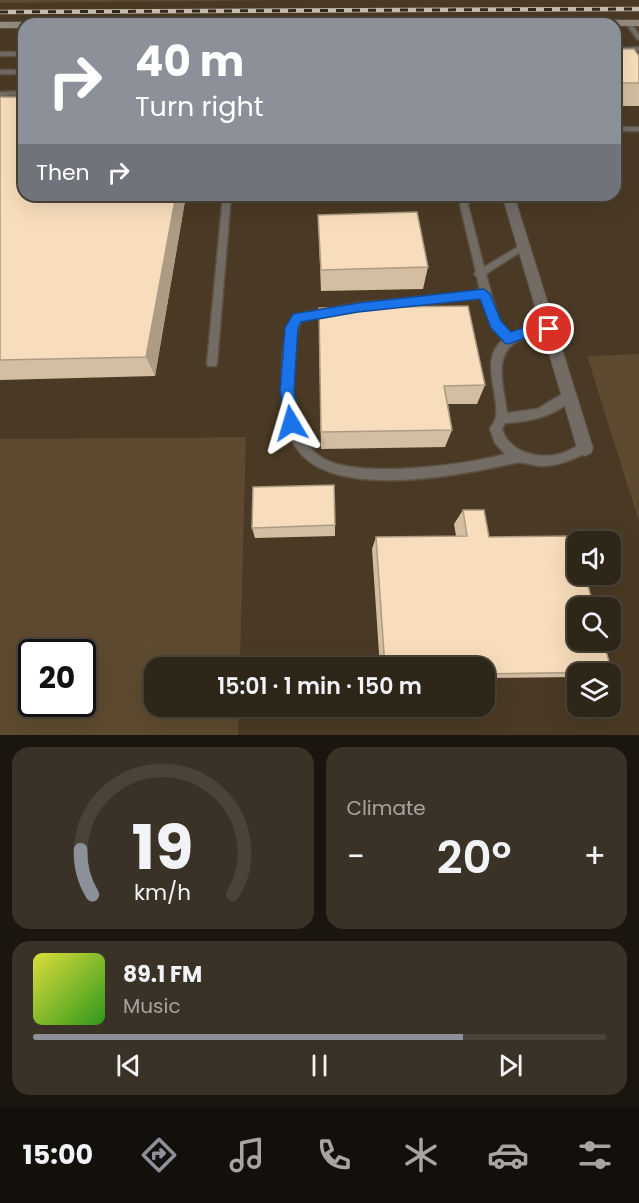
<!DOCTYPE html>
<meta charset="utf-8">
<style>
body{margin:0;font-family:Poppins,sans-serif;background:#3b3227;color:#f1f3f6;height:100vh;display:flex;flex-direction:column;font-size:22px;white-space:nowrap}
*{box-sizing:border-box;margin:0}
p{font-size:20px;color:#a7a5a2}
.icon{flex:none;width:33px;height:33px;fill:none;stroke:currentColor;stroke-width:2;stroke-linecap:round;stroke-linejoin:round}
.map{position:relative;height:735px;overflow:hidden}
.side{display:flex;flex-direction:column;gap:12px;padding:12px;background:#1a150e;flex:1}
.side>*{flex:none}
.top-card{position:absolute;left:18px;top:18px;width:603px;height:183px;border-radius:18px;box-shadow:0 6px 24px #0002,0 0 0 2px #4a4339;background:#8c9099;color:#fff;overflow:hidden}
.controls{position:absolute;left:567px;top:531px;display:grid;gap:12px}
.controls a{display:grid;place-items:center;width:54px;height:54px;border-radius:12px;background:#2f261a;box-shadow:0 6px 24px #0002,0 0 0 2px #4a4339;font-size:30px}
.speed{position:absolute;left:18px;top:639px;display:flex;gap:12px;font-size:30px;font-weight:700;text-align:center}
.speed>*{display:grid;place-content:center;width:78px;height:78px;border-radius:50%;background:#2f261a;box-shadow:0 6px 24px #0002,0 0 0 2px #4a4339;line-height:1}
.speed .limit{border:3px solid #111;border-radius:9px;background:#fff;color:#111}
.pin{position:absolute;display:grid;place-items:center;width:51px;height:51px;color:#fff;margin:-26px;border:3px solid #fff;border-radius:50%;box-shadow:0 2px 6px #0007}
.me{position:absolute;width:66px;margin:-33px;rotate:353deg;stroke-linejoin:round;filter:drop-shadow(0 0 4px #0008)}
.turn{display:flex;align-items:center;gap:21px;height:126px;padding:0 18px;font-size:27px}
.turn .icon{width:78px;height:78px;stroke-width:2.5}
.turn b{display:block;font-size:42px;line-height:51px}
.then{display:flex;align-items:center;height:57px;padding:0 18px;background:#0003;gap:12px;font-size:22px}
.big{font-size:45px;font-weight:600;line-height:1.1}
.side .widget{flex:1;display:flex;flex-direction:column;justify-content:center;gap:9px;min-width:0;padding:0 21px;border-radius:18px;background:#3b3227}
.side .dial{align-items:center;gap:0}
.dial svg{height:156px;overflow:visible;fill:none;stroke:#4a4339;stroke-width:7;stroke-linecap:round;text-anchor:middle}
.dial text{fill:#f1f3f6;stroke:none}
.song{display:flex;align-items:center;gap:18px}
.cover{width:72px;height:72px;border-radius:9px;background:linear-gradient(135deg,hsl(60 70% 55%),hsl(110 70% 35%))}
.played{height:6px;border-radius:3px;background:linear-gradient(90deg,#8c9099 75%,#4a4339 75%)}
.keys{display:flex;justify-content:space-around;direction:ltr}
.heat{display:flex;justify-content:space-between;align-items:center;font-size:33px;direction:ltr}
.side .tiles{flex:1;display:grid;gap:12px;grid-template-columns:1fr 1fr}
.widget:last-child{grid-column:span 2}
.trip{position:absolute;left:144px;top:657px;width:351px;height:60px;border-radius:18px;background:#2f261a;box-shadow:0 6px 24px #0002,0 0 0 2px #4a4339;font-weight:600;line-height:60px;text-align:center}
.tab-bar{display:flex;height:96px;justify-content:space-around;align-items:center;background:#130f0a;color:#a7a5a2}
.tab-bar .icon{width:42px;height:42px}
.tab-bar .selected{color:#8c9099}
.tab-bar b{font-size:27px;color:#f1f3f6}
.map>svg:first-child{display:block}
.built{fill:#4a3a25;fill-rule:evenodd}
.green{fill:#5e4a30;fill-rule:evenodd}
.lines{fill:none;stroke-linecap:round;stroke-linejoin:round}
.service-casing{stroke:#5c5142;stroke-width:3}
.minor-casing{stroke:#5c5142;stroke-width:2}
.secondary-casing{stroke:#5c5142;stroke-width:2}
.service{fill:#726c65;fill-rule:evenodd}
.minor{fill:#726c65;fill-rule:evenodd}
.secondary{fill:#948a7f;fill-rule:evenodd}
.rail-casing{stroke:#c6beb3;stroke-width:4.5}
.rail{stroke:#34291a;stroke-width:3;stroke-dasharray:8;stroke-linecap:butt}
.wall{fill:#d4bea1}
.shaded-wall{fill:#ad9b83}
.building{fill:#f7ddbb;stroke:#ad9b83;stroke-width:1.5}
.route{fill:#1a73e8;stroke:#114b97;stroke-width:1.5}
</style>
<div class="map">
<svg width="639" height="735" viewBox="0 0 639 735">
<rect width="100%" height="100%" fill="#3f3323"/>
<path class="built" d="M302,0H639V354L587,356L639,522V735H238L239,707L484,706V668L240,667L246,437L0,439V3ZM24,24H615V195H24ZM578,542H610V574H578ZM578,608H610V640H578ZM578,674H610V706H578Z"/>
<g class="green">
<polygon points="0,0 302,0 0,3"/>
<polygon points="639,354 639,522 587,356"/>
<path d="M246,437L240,667L154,668V706L239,707L238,735H0V439ZM32,652H82V704H32Z"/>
</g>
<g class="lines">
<defs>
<g id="service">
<polygon points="626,22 630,22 639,34 639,40 637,39 626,24"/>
<polygon points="639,47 639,51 615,52 615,48"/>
<rect x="0" y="52" width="24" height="4"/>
<rect x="0" y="70" width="24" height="4"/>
<polygon points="24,91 24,95 0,96 0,92"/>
<rect x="615" y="127" width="24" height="4"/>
<polygon points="223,195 231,195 217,363 216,366 208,366 207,363"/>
<path d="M467,195H475L468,205L484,267L521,245H527L528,247L486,274L499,322L511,334L527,329L549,325L554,329C548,336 537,334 528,337C490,347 503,384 507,413L537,409L569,390L573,392L574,395C561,416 528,422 505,423L502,429C510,454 540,460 563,453C570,450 577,446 585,443L589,444L591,448L589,452C573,459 559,466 542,466C533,466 523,461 515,463C462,475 333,501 297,449C282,428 281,394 282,369C282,356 285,320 297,314L358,303L480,291L477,277L474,274L476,272L460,205ZM482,298L490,324L503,340C479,359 499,392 496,416C496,420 492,425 490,429L495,443L505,454C465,465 370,477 331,462C322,459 312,451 306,443C297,430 296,413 294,399C291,374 291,345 301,321L358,311Z"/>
</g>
<polygon id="minor" points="502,195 514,195 593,448 591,453 585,456 579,453 577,448"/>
<g id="secondary">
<polygon points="639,20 639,26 356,24 360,21"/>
<polygon points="0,22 24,22 28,24 24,24 24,28 0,28"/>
</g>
</defs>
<use href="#service" class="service-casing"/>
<use href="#minor" class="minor-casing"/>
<use href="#secondary" class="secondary-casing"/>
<use href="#service" class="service"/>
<use href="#minor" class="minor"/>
<use href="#secondary" class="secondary"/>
<defs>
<polyline id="rail" points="0,12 639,9"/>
</defs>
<use href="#rail" class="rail-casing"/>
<use href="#rail" class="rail"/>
</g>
<g class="wall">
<polygon points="615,49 639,56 639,106 615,106"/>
<polygon points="0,97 186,195 155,376 0,380"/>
<polygon points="318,215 428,267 423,289 321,291"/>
<polygon points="319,329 485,385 477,404 448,404 452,430 445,447 321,449"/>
<polygon points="463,510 489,537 612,672 606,674 578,674 578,677 484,678 484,668 380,668 372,549 376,537 456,536 454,524"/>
<polygon points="335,525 335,536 255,538 252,528"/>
</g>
<polygon class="shaded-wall" points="176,195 186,195 155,376 146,357"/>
<g class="building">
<polygon points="615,49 634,49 639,56 639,83 615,83"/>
<polygon points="0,97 24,97 24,195 176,195 146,357 0,360"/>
<polygon points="417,212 428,267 321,270 318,215"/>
<polygon points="468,306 485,385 444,386 452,430 321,432 319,308"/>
<polygon points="334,485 335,525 252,528 253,487"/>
<polygon points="463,510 484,510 489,537 575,536 578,546 578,574 585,574 594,608 578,608 578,640 603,640 612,672 484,674 484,668 385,668 376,537 467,536"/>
</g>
<polygon class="route" points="484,289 490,294 501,321 511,332 529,326 549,324 556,329 554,332 530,336 509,344 505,343 491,328 480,299 358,312 301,322 298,328 294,390 299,423 296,428 291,430 286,428 280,390 285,328 293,314 358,303"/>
</svg>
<div class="controls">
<a><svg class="icon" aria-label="sound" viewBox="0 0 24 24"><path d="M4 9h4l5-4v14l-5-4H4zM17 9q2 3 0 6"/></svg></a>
<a><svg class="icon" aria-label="search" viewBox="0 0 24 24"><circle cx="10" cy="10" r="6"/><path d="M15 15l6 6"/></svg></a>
<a><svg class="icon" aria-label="layers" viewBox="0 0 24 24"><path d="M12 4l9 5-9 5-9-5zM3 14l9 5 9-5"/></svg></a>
</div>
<div class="speed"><div class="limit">20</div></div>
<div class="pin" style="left:549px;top:329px;background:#d93025"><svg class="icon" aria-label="arrive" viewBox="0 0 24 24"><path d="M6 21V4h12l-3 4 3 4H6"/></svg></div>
<svg class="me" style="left:291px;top:423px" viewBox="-20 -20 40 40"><path d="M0-17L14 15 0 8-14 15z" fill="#1a73e8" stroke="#fff" stroke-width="4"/></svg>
<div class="trip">15:01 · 1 min · 150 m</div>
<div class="top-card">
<div class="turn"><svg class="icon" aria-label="right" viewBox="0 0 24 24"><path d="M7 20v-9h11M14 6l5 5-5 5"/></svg><div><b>40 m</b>Turn right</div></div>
<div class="then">Then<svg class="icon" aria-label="right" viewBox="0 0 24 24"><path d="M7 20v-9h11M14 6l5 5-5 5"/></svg></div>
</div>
</div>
<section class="side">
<div class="tiles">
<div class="widget dial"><svg viewBox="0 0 100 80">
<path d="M14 69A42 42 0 1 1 86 69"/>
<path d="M14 69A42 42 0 0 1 8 46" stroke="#8c9099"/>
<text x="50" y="56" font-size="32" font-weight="700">19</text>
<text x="50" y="72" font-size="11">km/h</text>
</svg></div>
<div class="widget"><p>Climate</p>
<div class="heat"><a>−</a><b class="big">20°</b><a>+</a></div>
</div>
<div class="widget">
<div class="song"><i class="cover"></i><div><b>89.1 FM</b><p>Music</p></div></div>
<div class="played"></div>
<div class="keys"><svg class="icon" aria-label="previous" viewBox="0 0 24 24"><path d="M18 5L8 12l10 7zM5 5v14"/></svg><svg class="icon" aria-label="pause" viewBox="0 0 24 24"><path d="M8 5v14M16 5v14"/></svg><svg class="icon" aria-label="next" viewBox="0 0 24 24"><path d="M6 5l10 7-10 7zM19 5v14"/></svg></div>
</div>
</div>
</section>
<nav class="tab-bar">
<b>15:00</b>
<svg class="icon selected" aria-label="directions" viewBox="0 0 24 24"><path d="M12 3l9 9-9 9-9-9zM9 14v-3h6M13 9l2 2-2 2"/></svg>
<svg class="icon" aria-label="music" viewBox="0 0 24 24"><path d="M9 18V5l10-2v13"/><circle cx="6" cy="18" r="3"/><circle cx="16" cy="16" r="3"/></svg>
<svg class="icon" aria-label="phone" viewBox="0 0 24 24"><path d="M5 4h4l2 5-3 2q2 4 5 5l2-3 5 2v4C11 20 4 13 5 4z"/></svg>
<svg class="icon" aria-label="climate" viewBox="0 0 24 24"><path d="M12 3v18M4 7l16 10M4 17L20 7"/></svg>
<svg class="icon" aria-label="car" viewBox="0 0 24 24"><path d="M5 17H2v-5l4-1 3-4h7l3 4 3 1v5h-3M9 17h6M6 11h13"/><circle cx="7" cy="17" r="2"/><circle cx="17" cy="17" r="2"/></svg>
<svg class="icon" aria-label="filters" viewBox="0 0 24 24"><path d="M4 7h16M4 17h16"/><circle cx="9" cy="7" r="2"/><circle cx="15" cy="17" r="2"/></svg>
</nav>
